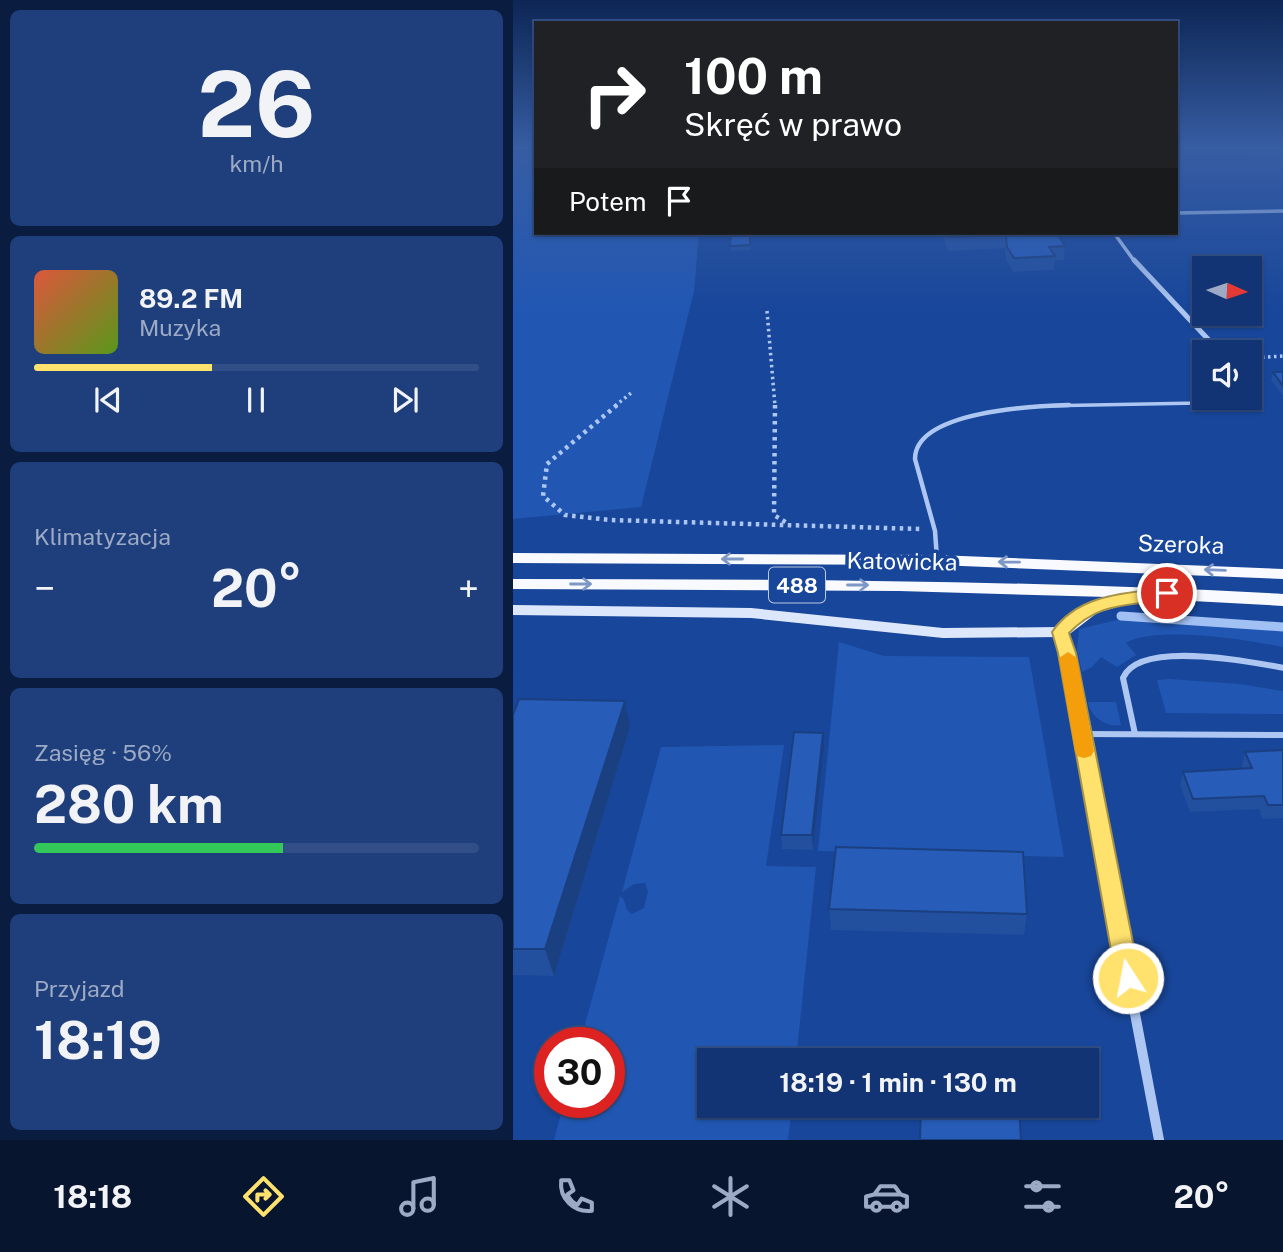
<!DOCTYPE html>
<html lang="pl">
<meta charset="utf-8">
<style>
body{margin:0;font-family:"Public Sans",sans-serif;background:#1f3f7c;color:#f1f3f6;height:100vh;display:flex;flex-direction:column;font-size:26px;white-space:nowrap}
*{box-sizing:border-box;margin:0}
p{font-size:23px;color:#9caac5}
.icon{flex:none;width:38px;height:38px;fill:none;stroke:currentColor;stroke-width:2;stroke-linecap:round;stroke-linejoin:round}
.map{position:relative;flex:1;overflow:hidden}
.sheet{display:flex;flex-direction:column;gap:10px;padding:10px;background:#0a1d40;width:513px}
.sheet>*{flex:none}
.guide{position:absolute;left:21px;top:21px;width:644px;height:214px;border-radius:0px;box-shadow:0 2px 5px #0004,0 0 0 2px #314f86;background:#202124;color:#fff;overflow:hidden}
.needle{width:46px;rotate:93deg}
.tools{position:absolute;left:679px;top:256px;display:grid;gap:14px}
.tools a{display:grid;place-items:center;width:70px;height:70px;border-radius:0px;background:#123474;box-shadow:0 2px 5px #0004,0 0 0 2px #314f86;font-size:35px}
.speed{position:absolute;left:21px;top:1027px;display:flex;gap:14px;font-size:35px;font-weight:700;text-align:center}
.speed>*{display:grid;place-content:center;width:91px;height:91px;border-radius:50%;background:#123474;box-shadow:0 2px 5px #0004,0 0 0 2px #314f86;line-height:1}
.speed .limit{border:10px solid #d22;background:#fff;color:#111}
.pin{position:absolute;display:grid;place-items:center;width:60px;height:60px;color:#fff;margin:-30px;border:4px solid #fff;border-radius:50%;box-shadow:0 2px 7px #0007}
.me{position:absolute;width:77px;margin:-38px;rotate:349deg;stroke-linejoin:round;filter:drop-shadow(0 0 5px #0008)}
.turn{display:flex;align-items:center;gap:24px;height:147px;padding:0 35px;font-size:32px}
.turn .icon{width:91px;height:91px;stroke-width:2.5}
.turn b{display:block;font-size:49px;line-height:60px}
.then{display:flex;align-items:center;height:66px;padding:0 35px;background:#0003;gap:14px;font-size:26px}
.big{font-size:52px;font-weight:700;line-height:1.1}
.sheet .card{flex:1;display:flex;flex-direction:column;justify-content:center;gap:10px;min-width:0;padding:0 24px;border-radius:10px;background:#1f3f7c}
.sheet .dial{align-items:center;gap:0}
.dial b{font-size:91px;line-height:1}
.song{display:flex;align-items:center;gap:21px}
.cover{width:84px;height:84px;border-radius:10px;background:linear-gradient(135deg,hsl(10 70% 55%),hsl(90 70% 35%))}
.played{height:7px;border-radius:4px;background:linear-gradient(90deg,#ffe16e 40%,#314f86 40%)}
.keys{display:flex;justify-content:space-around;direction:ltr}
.heat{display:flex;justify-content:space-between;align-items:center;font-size:38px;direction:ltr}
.charge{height:10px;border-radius:5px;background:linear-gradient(90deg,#34c759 56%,#314f86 0)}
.trip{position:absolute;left:184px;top:1048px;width:402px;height:70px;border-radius:0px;background:#123474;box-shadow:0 2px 5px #0004,0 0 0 2px #314f86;font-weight:700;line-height:70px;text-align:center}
.menu{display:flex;height:112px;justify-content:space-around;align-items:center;background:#07152e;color:#9caac5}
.menu .icon{width:49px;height:49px}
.menu .selected{color:#ffe16e}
.menu b{font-size:32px;color:#f1f3f6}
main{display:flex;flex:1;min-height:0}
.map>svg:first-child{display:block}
.green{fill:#2157b3}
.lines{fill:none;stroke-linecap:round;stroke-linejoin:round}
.stream{stroke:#a1c0f4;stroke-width:9}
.path-far1{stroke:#aec7f2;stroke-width:3.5;stroke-dasharray:2.5 3.5;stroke-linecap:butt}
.path{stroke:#aec7f2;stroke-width:4.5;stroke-dasharray:3.5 4.5;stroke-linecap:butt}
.lane-far2{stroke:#aec7f2;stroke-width:3.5}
.lane-far1{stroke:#aec7f2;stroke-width:4.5}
.lane{stroke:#aec7f2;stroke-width:6}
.street-far3{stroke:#aec7f2;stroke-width:3.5}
.street-far2{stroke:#aec7f2;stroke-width:5}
.street-far1{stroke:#aec7f2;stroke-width:8}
.street{stroke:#aec7f2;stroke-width:10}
.secondary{fill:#dce7fc;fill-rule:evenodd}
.primary{fill:#f8faff;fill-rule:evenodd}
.wall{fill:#224f9e}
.shaded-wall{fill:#1b4081}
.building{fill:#275cb8;stroke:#1b4081;stroke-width:2}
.oneway{stroke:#7d97c7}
.route{fill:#ffe16e;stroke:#a69248;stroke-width:2}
.slow{fill:#f59e0b}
.labels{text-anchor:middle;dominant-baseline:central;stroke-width:7;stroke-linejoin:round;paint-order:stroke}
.shield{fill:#18469a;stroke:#bac8e1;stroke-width:2}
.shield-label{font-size:21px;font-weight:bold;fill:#fff}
.street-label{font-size:23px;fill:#fff;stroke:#18469a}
</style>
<main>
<section class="sheet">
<div class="card dial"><b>26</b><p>km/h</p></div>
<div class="card">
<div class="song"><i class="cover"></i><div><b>89.2 FM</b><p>Muzyka</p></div></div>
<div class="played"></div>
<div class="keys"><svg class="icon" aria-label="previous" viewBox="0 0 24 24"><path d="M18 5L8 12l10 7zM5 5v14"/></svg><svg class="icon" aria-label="pause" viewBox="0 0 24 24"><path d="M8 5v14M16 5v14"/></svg><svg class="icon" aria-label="next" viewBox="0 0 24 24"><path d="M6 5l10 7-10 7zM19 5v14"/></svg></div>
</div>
<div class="card"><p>Klimatyzacja</p>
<div class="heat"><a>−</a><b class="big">20°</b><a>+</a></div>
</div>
<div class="card"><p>Zasięg · 56%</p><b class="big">280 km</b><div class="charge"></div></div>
<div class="card"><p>Przyjazd</p><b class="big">18:19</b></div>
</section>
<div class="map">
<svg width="771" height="1140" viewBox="0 0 771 1140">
<rect width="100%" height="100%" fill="#18469a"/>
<g class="green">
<polygon points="0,149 23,149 23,233 186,233 181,291 128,507 0,519"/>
<path d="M613,618L634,622L770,630V647C736,640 642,625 613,643L623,655L604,667L588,657L579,667L569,672L564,650L566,629Z"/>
<polygon points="326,642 371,656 516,657 551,857 305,851"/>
<polygon points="656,679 726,684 770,691 770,714 653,713 644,680"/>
<path d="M575,702H603L608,725C593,728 577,716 575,702Z"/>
<polygon points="271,745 253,866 303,867 283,1060 196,1060 196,1106 279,1106 275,1140 41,1140 51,1103 96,1102 96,1043 67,1043 107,896 111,900 114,910 119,914 131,908 135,891 132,883 121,884 109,892 148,747"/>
</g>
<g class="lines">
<polyline class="stream" points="608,616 771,627"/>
<g class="path-far1">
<polyline points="254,311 262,406"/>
<polyline points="737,358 771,356"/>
<polyline points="102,406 118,393"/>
</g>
<g class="path">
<polyline points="104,405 34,464 30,496 52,515 97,520 409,529"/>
<polyline points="262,405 261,515 274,523"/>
</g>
<polyline class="lane-far2" points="527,406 686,403 708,401 711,397"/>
<path class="lane-far1" d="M424,559L422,531L402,459C402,411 521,406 556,405"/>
<g class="lane">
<polyline points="568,734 771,735"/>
<path d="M622,734L610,678C626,639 739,662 771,668"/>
</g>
<g class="street-far3">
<polyline points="663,213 771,211"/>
<polyline points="601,233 622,262"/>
</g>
<polyline class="street-far2" points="621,260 707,352"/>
<polyline class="street-far1" points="547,632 554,653 588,832"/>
<polyline class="street" points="587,830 646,1140"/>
<polygon class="secondary" points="0,605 238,608 430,628 547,627 555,632 547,637 430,638 238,618 0,615"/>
<g class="primary">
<polygon points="0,553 424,555 771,569 771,579 424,565 0,563"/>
<path d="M0,579C257,579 514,580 771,594V606L623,598L620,602L584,613L554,636H540L538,632C550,614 573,602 594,597L386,591L0,589Z"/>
</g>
</g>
<g class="wall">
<polygon points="727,149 770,149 770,160 738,160"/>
<polygon points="238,233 238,250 218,251 217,246"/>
<polygon points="428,233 544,233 552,246 551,260 542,260 541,270 500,272 493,260 492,248 435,251"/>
<polygon points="760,372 770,372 770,396 758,380"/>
<polygon points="0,715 117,727 41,976 0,975"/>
<polygon points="311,747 300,850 269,849 268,835"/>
<polygon points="770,750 770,818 750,819 746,809 677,812 667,785 670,772 730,769 729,765 732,752"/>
<polygon points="316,909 514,914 511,935 318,930"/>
</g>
<g class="shaded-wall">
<polygon points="112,701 117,727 41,976 32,949"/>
<polygon points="310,733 311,747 300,850 299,835"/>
</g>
<g class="building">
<polygon points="739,149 770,149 770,150 740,151"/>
<polygon points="218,233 237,233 237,245 217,246"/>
<polygon points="433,233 544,233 552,246 536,247 542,256 501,258 494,247 493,235 435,237"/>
<polygon points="760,372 770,372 770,386"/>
<polygon points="6,699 112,701 32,949 0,949 0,715"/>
<polygon points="281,732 310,733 299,835 268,835"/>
<polygon points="770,750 770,805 755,805 751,796 680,799 670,772 739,768 732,752"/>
<polygon points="323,847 510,852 514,914 316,909"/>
<polygon points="408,1106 506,1106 508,1140 407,1140"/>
</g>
<defs><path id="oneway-shaft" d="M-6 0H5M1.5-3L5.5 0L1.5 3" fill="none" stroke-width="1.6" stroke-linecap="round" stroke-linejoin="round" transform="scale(1.75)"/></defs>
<g class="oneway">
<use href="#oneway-shaft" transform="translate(219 559) rotate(-180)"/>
<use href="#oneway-shaft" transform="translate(496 562) rotate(-179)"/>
<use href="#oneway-shaft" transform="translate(702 570) rotate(-178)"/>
<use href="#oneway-shaft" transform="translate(68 584)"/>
<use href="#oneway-shaft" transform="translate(345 585)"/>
</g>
<linearGradient id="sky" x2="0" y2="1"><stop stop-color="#0d2655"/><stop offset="0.48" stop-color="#375da3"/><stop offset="1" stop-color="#375da3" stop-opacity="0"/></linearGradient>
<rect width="771" height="309" fill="url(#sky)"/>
<path class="route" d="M654,588L660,590L662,593L660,597C618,608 589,599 556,633L563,653L627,978L623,985L615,988L606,985L603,978L545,653L539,632C565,594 612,593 654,588Z"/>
<polygon class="slow" points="555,652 564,658 581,751 578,756 571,758 564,756 562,751 546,658"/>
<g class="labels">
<rect class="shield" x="256" y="567.5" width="56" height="35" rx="5"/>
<g class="shield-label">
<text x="284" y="585">488</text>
</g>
<g class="street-label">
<text transform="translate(668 544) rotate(2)">Szeroka</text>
<text transform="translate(389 561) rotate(1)">Katowicka</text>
</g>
</g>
</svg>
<div class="tools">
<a><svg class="needle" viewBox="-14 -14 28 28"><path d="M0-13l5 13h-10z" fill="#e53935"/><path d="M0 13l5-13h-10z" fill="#9caac5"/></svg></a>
<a><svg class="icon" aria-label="sound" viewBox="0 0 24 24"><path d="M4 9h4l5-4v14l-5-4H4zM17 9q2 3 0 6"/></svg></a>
</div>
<div class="speed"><div class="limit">30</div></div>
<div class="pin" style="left:654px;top:593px;background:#d93025"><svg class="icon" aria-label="arrive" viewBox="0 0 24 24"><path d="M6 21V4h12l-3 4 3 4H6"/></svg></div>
<svg class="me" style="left:615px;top:978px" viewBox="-20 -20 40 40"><circle r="17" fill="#ffe16e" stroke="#fff" stroke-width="3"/><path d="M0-11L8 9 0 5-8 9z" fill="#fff"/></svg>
<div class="trip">18:19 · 1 min · 130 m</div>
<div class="guide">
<div class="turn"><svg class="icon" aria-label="right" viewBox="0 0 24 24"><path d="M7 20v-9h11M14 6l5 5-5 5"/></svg><div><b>100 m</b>Skręć w prawo</div></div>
<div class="then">Potem<svg class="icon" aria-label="arrive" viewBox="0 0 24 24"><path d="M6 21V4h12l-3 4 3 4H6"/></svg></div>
</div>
</div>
</main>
<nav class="menu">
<b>18:18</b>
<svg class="icon selected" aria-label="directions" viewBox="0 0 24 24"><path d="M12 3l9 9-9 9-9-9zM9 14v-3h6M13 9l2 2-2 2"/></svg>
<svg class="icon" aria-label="music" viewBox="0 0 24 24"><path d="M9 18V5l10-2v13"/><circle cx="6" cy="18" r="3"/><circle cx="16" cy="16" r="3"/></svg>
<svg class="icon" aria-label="phone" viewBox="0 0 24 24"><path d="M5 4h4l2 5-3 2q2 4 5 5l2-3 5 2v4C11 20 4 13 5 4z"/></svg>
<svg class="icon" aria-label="climate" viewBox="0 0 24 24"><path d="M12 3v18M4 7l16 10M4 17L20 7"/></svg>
<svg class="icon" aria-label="car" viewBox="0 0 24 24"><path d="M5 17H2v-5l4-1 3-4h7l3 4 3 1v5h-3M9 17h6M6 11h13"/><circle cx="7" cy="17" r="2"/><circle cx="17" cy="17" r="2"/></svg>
<svg class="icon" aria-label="filters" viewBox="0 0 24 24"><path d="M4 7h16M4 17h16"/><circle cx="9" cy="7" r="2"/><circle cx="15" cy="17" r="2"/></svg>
<b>20°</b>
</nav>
